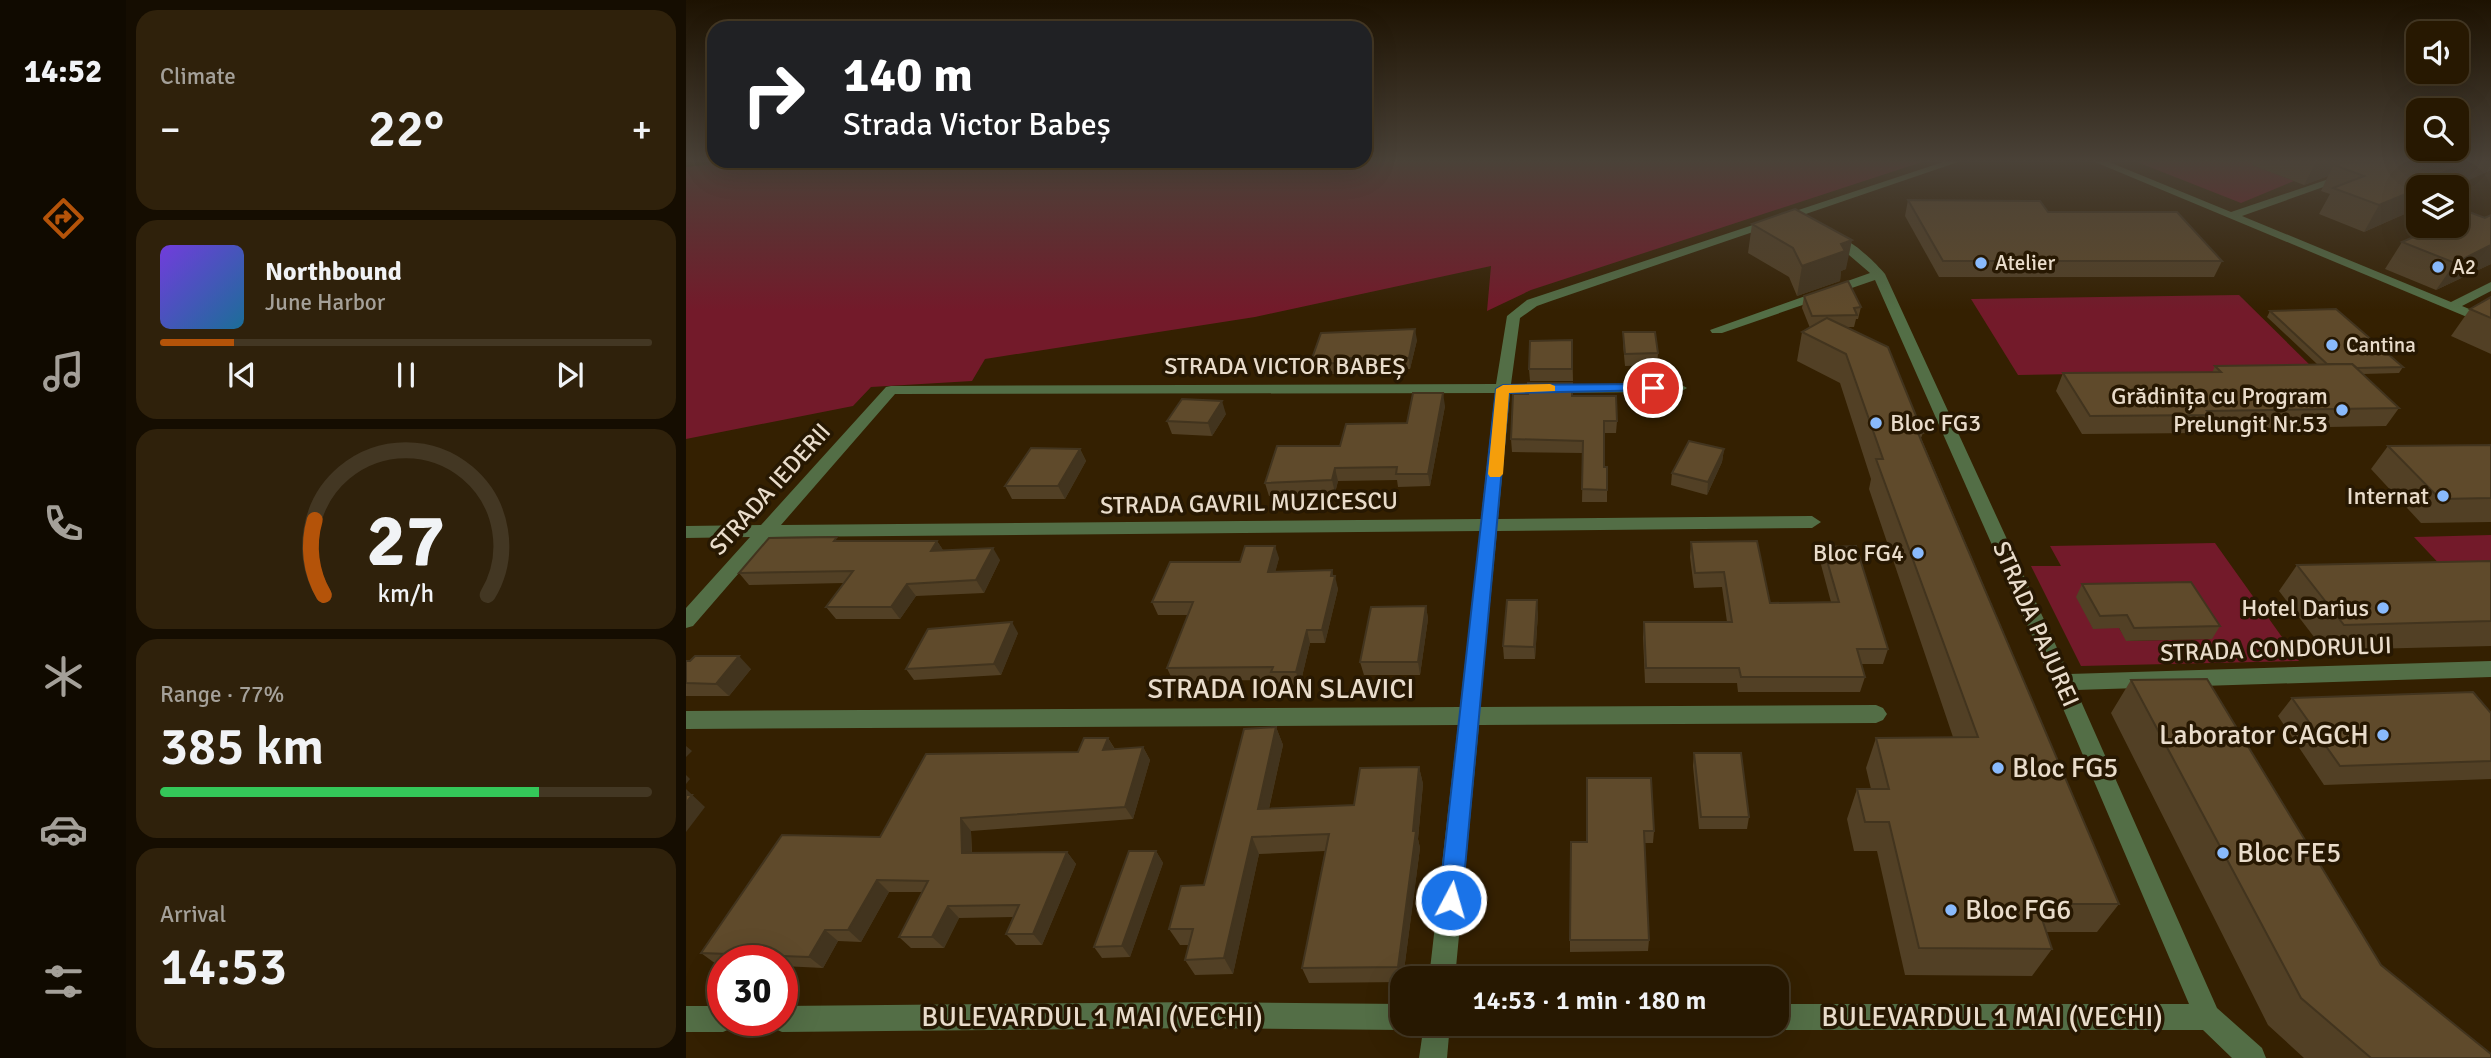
<!DOCTYPE html>
<meta charset="utf-8">
<style>
body{margin:0;font-family:Signika,sans-serif;background:#2f210b;color:#f1f3f6;height:100vh;display:flex;flex-direction:column;font-size:26px;white-space:nowrap}
*{box-sizing:border-box;margin:0}
p{font-size:23px;color:#a4a099}
.icon{flex:none;width:38px;height:38px;fill:none;stroke:currentColor;stroke-width:2;stroke-linecap:round;stroke-linejoin:round}
.map{position:relative;flex:1;overflow:hidden}
.details{display:flex;flex-direction:column;gap:10px;padding:10px;background:#150d01;width:560px}
.details>*{flex:none}
.hud{position:absolute;left:21px;top:21px;width:665px;height:147px;border-radius:21px;box-shadow:0 7px 28px #0002,0 0 0 2px #433723;background:#202124;color:#fff;overflow:hidden}
.fabs{position:absolute;left:1720px;top:21px;display:grid;gap:14px}
.fabs a{display:grid;place-items:center;width:63px;height:63px;border-radius:14px;background:#271801;box-shadow:0 7px 28px #0002,0 0 0 2px #433723;font-size:35px}
.speed{position:absolute;left:21px;top:945px;display:flex;gap:14px;font-size:35px;font-weight:700;text-align:center}
.speed>*{display:grid;place-content:center;width:91px;height:91px;border-radius:50%;background:#271801;box-shadow:0 7px 28px #0002,0 0 0 2px #433723;line-height:1}
.speed .limit{border:10px solid #d22;background:#fff;color:#111}
.pin{position:absolute;display:grid;place-items:center;width:60px;height:60px;color:#fff;margin:-30px;border:4px solid #fff;border-radius:50%;box-shadow:0 2px 7px #0007}
.me{position:absolute;width:77px;margin:-38px;rotate:6deg;stroke-linejoin:round;filter:drop-shadow(0 0 5px #0008)}
.turn{display:flex;align-items:center;gap:24px;height:147px;padding:0 21px;font-size:32px}
.turn .icon{width:91px;height:91px;stroke-width:2.5}
.turn b{display:block;font-size:49px;line-height:60px}
.big{font-size:52px;font-weight:600;line-height:1.1}
.details .tile{flex:1;display:flex;flex-direction:column;justify-content:center;gap:10px;min-width:0;padding:0 24px;border-radius:21px;background:#2f210b}
.details .dial{align-items:center;gap:0}
.dial svg{height:182px;overflow:visible;fill:none;stroke:#433723;stroke-width:7;stroke-linecap:round;text-anchor:middle}
.dial text{fill:#f1f3f6;stroke:none}
.song{display:flex;align-items:center;gap:21px}
.cover{width:84px;height:84px;border-radius:10px;background:linear-gradient(135deg,hsl(260 70% 55%),hsl(200 70% 35%))}
.played{height:7px;border-radius:4px;background:linear-gradient(90deg,#b45309 15%,#433723 15%)}
.keys{display:flex;justify-content:space-around;direction:ltr}
.heat{display:flex;justify-content:space-between;align-items:center;font-size:38px;direction:ltr}
.charge{height:10px;border-radius:5px;background:linear-gradient(90deg,#34c759 77%,#433723 0)}
.trip{position:absolute;left:704px;top:966px;width:399px;height:70px;border-radius:21px;background:#271801;box-shadow:0 7px 28px #0002,0 0 0 2px #433723;font-weight:600;line-height:70px;text-align:center}
main{display:flex;flex:1;min-height:0}
.dock{display:flex;flex-direction:column;width:126px;justify-content:space-around;align-items:center;background:#100a00;color:#a4a099}
.dock .icon{width:49px;height:49px}
.dock .current{color:#b45309}
.dock b{font-size:32px;color:#f1f3f6}
.map>svg:first-child{display:block}
.green{fill:#731a2a;fill-rule:evenodd}
.lines{fill:none;stroke-linecap:round;stroke-linejoin:round}
.minor{fill:#536e46;fill-rule:evenodd}
.wall{fill:#524025}
.shaded-wall{fill:#42341e}
.building{fill:#5f4a2b;stroke:#42341e;stroke-width:2}
.route{fill:#1a73e8;stroke:#114b97;stroke-width:2}
.slow{fill:#f59e0b}
.poi-dot{fill:#89bafc;stroke:#271802;stroke-width:2.5}
.labels{text-anchor:middle;dominant-baseline:central;stroke-width:7;stroke-linejoin:round;paint-order:stroke}
.far-poi-label{font-size:21px;fill:#e9dccb;stroke:#271802;text-anchor:start}
.street-label{font-size:24px;fill:#e9dccb;stroke:#271802}
.poi-label{font-size:24px;fill:#e9dccb;stroke:#271802;text-anchor:end}
.near-street-label{font-size:28px;fill:#e9dccb;stroke:#271802}
.near-poi-label{font-size:28px;fill:#e9dccb;stroke:#271802;text-anchor:start}
</style>
<main>
<nav class="dock">
<b>14:52</b>
<svg class="icon current" aria-label="directions" viewBox="0 0 24 24"><path d="M12 3l9 9-9 9-9-9zM9 14v-3h6M13 9l2 2-2 2"/></svg>
<svg class="icon" aria-label="music" viewBox="0 0 24 24"><path d="M9 18V5l10-2v13"/><circle cx="6" cy="18" r="3"/><circle cx="16" cy="16" r="3"/></svg>
<svg class="icon" aria-label="phone" viewBox="0 0 24 24"><path d="M5 4h4l2 5-3 2q2 4 5 5l2-3 5 2v4C11 20 4 13 5 4z"/></svg>
<svg class="icon" aria-label="climate" viewBox="0 0 24 24"><path d="M12 3v18M4 7l16 10M4 17L20 7"/></svg>
<svg class="icon" aria-label="car" viewBox="0 0 24 24"><path d="M5 17H2v-5l4-1 3-4h7l3 4 3 1v5h-3M9 17h6M6 11h13"/><circle cx="7" cy="17" r="2"/><circle cx="17" cy="17" r="2"/></svg>
<svg class="icon" aria-label="filters" viewBox="0 0 24 24"><path d="M4 7h16M4 17h16"/><circle cx="9" cy="7" r="2"/><circle cx="15" cy="17" r="2"/></svg>
</nav>
<section class="details">
<div class="tile"><p>Climate</p>
<div class="heat"><a>−</a><b class="big">22°</b><a>+</a></div>
</div>
<div class="tile">
<div class="song"><i class="cover"></i><div><b>Northbound</b><p>June Harbor</p></div></div>
<div class="played"></div>
<div class="keys"><svg class="icon" aria-label="previous" viewBox="0 0 24 24"><path d="M18 5L8 12l10 7zM5 5v14"/></svg><svg class="icon" aria-label="pause" viewBox="0 0 24 24"><path d="M8 5v14M16 5v14"/></svg><svg class="icon" aria-label="next" viewBox="0 0 24 24"><path d="M6 5l10 7-10 7zM19 5v14"/></svg></div>
</div>
<div class="tile dial"><svg viewBox="0 0 100 80">
<path d="M14 69A42 42 0 1 1 86 69"/>
<path d="M14 69A42 42 0 0 1 10 36" stroke="#b45309"/>
<text x="50" y="56" font-size="32" font-weight="700">27</text>
<text x="50" y="72" font-size="11">km/h</text>
</svg></div>
<div class="tile"><p>Range · 77%</p><b class="big">385 km</b><div class="charge"></div></div>
<div class="tile"><p>Arrival</p><b class="big">14:53</b></div>
</section>
<div class="map">
<svg width="1805" height="1058" viewBox="0 0 1805 1058">
<rect width="100%" height="100%" fill="#342001"/>
<g class="green">
<polygon points="46,162 1236,162 845,290 801,311 805,266 569,317 299,359 286,381 185,387 167,406 0,439 0,167"/>
<polygon points="1451,162 1575,162 1567,165 1608,181 1555,203"/>
<polygon points="1553,295 1629,370 1332,375 1285,299"/>
<polygon points="1805,535 1805,619 1728,537"/>
<path d="M1529,543L1613,661L1395,666L1345,566H1375L1364,546ZM1391,597L1525,639L1441,641L1433,628H1407Z"/>
</g>
<g class="lines">
<g class="minor">
<path d="M1257,162H1272L865,301L851,306L834,318L825,384H994L1001,388L994,392L824,393L812,519L1126,516L1135,522L1126,528L811,531L794,707L1190,705L1197,708L1201,714L1197,720L1190,723L793,725L769,978H743L772,725L0,729V711L774,707L794,531L84,537L7,626L0,628V608L64,537L0,538V526L75,525L200,387L205,386L810,384L821,316L841,300ZM809,393L795,519L95,525L209,394Z"/>
<polygon points="1409,162 1423,162 1545,212 1693,162 1708,162 1556,216 1765,302 1805,282 1805,291 1776,306 1805,318 1805,327"/>
<path d="M1140,234C1159,232 1187,260 1199,274L1383,674L1805,661V677L1390,690L1531,1008L1576,1048L1580,1058H1546L1517,1030H1090L1081,1026L1079,1024H1090V1004H1503L1344,631L1189,280L1036,333H1026L1024,330L1184,273L1156,249L1140,240Z"/>
<polygon points="514,1002 716,1004 716,1024 727,1024 716,1030 514,1028 96,1032 87,1028 83,1020 96,1020 96,1006"/>
<polygon points="0,1006 37,1006 37,1020 50,1020 46,1028 37,1032 0,1032"/>
<polygon points="738,1024 764,1024 761,1058 733,1058"/>
</g>
</g>
<g class="wall">
<polygon points="1567,162 1805,162 1805,170 1767,187 1732,187 1732,208 1678,232 1633,214 1644,194 1635,191 1642,176 1618,185 1566,165"/>
<polygon points="1222,200 1362,212 1536,261 1528,277 1253,277 1219,216"/>
<polygon points="1805,215 1805,264 1750,290 1699,269 1716,242"/>
<polygon points="1066,224 1160,269 1155,271 1154,281 1111,296 1103,277 1062,253"/>
<polygon points="1118,296 1175,307 1172,319 1170,319 1168,327 1159,327 1237,433 1235,438 1433,904 1411,932 1360,932 1366,949 1346,976 1219,975 1191,851 1168,851 1161,819 1171,789 1185,789 1180,768 1190,738 1267,737 1183,489 1185,479 1154,383 1111,361 1116,332 1124,328 1116,308"/>
<polygon points="1805,297 1805,354 1765,336 1784,309"/>
<polygon points="1584,311 1717,367 1713,373 1677,374 1713,408 1700,426 1517,429 1514,433 1396,434 1370,391 1377,373 1526,373 1529,366 1631,364 1581,317"/>
<polygon points="937,332 972,353 971,365 939,366 937,344"/>
<polygon points="731,340 724,369 655,369 653,374 627,374 624,364"/>
<polygon points="886,340 887,381 844,381 843,369"/>
<polygon points="887,396 931,421 930,433 918,433 918,467 921,467 921,502 896,502 897,453 826,452 825,439"/>
<polygon points="759,406 744,486 712,487 711,480 652,481 649,493 583,496 579,483 654,446 721,423"/>
<polygon points="540,414 526,436 486,434 481,421"/>
<polygon points="1805,445 1805,522 1735,523 1685,469 1702,446"/>
<polygon points="394,449 400,461 379,499 326,499 319,486"/>
<polygon points="1038,449 1036,462 1021,495 985,485 986,473"/>
<polygon points="155,541 251,541 257,550 314,560 298,593 230,596 214,619 150,619 140,607 158,583 63,585 53,573"/>
<polygon points="1005,542 1084,603 1145,602 1134,561 1137,547 1202,649 1197,664 1175,664 1179,677 1174,692 1052,692 1051,683 959,683 957,637 958,622 1041,622 1036,587 1008,588 1004,557"/>
<polygon points="593,558 589,572 647,576 652,589 639,643 624,643 614,685 590,685 588,680 487,681 481,668 502,615 472,615 466,602 554,562"/>
<polygon points="1805,561 1805,646 1638,650 1593,591 1611,565"/>
<polygon points="1396,584 1534,626 1526,639 1440,641 1433,628 1407,629 1390,597"/>
<polygon points="740,606 742,619 734,675 678,675 674,662"/>
<polygon points="852,613 849,659 818,659 817,646"/>
<polygon points="332,633 315,675 228,680 220,669"/>
<polygon points="0,661 65,669 43,696 0,696"/>
<polygon points="1445,680 1695,965 1805,1058 1618,1058 1582,1025 1425,713"/>
<polygon points="1606,698 1805,713 1805,779 1638,785 1592,716"/>
<polygon points="590,727 597,745 583,809 668,805 733,767 737,784 732,839 734,848 717,978 716,978 716,982 623,983 616,968 639,851 573,854 547,974 509,975 499,960 503,945 494,945 483,929 518,885"/>
<polygon points="422,738 429,749 457,747 464,760 447,819 285,831 286,853 381,852 390,864 356,945 330,945 320,934 327,917 273,918 258,948 225,948 213,937 236,892 203,892 175,942 152,941 137,968 96,966 96,961 37,961 37,964 30,964 15,953 194,837 392,752"/>
<polygon points="1008,753 1063,817 1061,829 1013,829 1007,766"/>
<polygon points="901,778 968,831 967,843 958,843 963,940 962,951 884,952 884,940 901,842"/>
<polygon points="470,851 477,863 444,957 416,958 408,947"/>
</g>
<g class="shaded-wall">
<polygon points="1630,162 1685,162 1648,165 1642,176 1618,185"/>
<polygon points="1782,162 1805,162 1805,170 1767,187 1736,187 1749,176"/>
<polygon points="1732,189 1732,208 1678,232 1693,205"/>
<polygon points="1166,240 1160,269 1155,271 1154,281 1111,296 1116,266 1155,244"/>
<polygon points="1805,245 1805,264 1750,290 1769,263"/>
<polygon points="729,329 731,340 724,369 723,358"/>
<polygon points="652,358 655,369 653,374 651,363"/>
<polygon points="757,393 759,406 744,486 742,474"/>
<polygon points="536,401 540,414 526,436 522,423"/>
<polygon points="394,449 400,461 379,499 372,486"/>
<polygon points="1038,449 1036,462 1021,495 1022,482"/>
<polygon points="649,468 652,481 649,493 646,480"/>
<polygon points="251,541 259,553 245,551"/>
<polygon points="589,546 593,558 586,585 582,572"/>
<polygon points="307,548 314,560 298,593 290,580"/>
<polygon points="646,570 648,579 649,576 652,589 639,643 636,630"/>
<polygon points="221,584 230,596 214,619 205,607"/>
<polygon points="851,600 852,613 849,659 848,647"/>
<polygon points="740,606 742,619 734,675 732,662"/>
<polygon points="326,622 332,633 315,675 308,664"/>
<polygon points="621,630 624,643 614,685 610,672"/>
<polygon points="53,656 65,669 43,696 30,684"/>
<polygon points="590,727 597,745 579,826 572,809"/>
<polygon points="422,738 429,750 417,750"/>
<polygon points="0,746 6,751 0,757"/>
<polygon points="457,747 464,760 447,819 439,807"/>
<polygon points="733,767 737,784 732,839 734,848 717,978 716,979 712,967"/>
<polygon points="0,775 4,779 0,784"/>
<polygon points="0,789 19,807 0,832"/>
<polygon points="275,818 285,831 286,865 276,853"/>
<polygon points="566,837 573,854 547,974 538,958"/>
<polygon points="470,851 477,863 444,957 436,946"/>
<polygon points="381,852 390,864 356,945 347,934"/>
<polygon points="191,880 203,892 175,942 162,930"/>
<polygon points="262,906 273,918 258,948 246,937"/>
<polygon points="139,930 152,941 137,968 123,957"/>
</g>
<g class="building">
<polygon points="1658,162 1782,162 1749,176 1757,179 1736,187 1732,187 1732,189 1693,205 1647,188 1678,176 1648,165"/>
<polygon points="1222,200 1354,201 1362,212 1491,212 1536,261 1257,261"/>
<polygon points="1109,209 1166,240 1155,244 1159,251 1116,266 1107,248 1066,224"/>
<polygon points="1783,212 1799,218 1805,215 1805,245 1769,263 1716,242 1753,226 1771,226 1771,218"/>
<polygon points="1162,281 1175,307 1168,308 1171,315 1126,316 1118,296"/>
<polygon points="1805,297 1805,318 1784,309"/>
<polygon points="1650,309 1717,367 1671,368 1666,364 1641,364 1584,311"/>
<polygon points="1141,318 1202,347 1237,433 1232,433 1433,904 1351,904 1366,949 1233,948 1203,822 1179,822 1171,789 1203,789 1190,738 1292,737 1190,459 1197,459 1160,354 1116,332"/>
<polygon points="729,329 723,358 652,358 651,363 624,364 635,333"/>
<polygon points="937,332 969,332 972,353 939,354"/>
<polygon points="886,340 886,369 843,369 844,341"/>
<polygon points="1666,364 1713,408 1521,411 1524,415 1404,416 1377,373 1535,372 1529,366"/>
<polygon points="842,383 886,383 886,396 930,396 931,421 918,421 918,467 921,467 921,490 896,489 897,441 825,439 827,394 842,394"/>
<polygon points="727,393 757,393 742,474 710,474 711,467 649,468 646,480 579,483 591,446 654,446 660,424 721,423"/>
<polygon points="496,399 536,401 522,423 481,421"/>
<polygon points="1003,441 1038,449 1022,482 986,473"/>
<polygon points="1805,445 1805,498 1754,499 1702,446"/>
<polygon points="345,448 394,449 372,486 319,486"/>
<polygon points="151,537 148,541 251,541 245,551 307,548 290,580 221,584 205,607 140,607 167,571 53,573 83,538"/>
<polygon points="1071,541 1084,603 1153,602 1137,547 1170,546 1202,649 1171,649 1179,677 1055,677 1053,668 960,668 958,622 1046,622 1038,572 1009,573 1005,542"/>
<polygon points="559,546 589,546 582,572 646,570 645,576 649,576 636,630 621,630 610,672 585,672 587,667 481,668 507,602 466,602 484,562 554,562"/>
<polygon points="1805,561 1805,621 1658,625 1611,565"/>
<polygon points="1505,582 1534,626 1448,628 1441,615 1414,616 1396,584"/>
<polygon points="821,600 851,600 848,647 817,646"/>
<polygon points="740,606 732,662 674,662 685,607"/>
<polygon points="326,622 308,664 220,669 242,629"/>
<polygon points="9,656 53,656 30,684 0,683 0,661 4,661"/>
<polygon points="1521,679 1695,965 1805,1054 1805,1058 1685,1058 1615,998 1445,680"/>
<polygon points="1787,692 1805,713 1805,761 1654,766 1606,698"/>
<polygon points="590,727 572,809 668,805 674,768 733,767 727,831 730,831 712,967 616,968 643,834 566,837 538,958 499,960 507,929 483,929 495,886 518,885 558,729"/>
<polygon points="398,738 422,738 417,750 457,747 439,807 275,818 276,853 381,852 347,934 320,934 333,905 262,906 246,937 213,937 242,881 191,880 162,930 139,930 123,957 15,953 96,835 194,837 240,754 392,752"/>
<polygon points="1008,753 1055,753 1063,817 1015,817"/>
<polygon points="901,778 965,778 968,831 958,831 963,940 884,940 885,842 901,842"/>
<polygon points="0,795 6,795 0,803"/>
<polygon points="443,851 470,851 436,946 408,947"/>
</g>
<linearGradient id="sky" x2="0" y2="1"><stop stop-color="#1d1201"/><stop offset="0.52" stop-color="#4a4238"/><stop offset="1" stop-color="#4a4238" stop-opacity="0"/></linearGradient>
<rect width="1805" height="310" fill="url(#sky)"/>
<polygon class="route" points="967,384 974,388 972,390 823,393 776,900 772,907 765,910 757,907 753,900 810,389 817,385"/>
<polygon class="slow" points="864,384 869,386 869,391 823,393 817,474 814,477 804,477 802,474 810,389 817,385"/>
<g class="poi-dot">
<circle cx="1295" cy="263" r="7"/>
<circle cx="1752" cy="267" r="7"/>
<circle cx="1646" cy="345" r="7"/>
<circle cx="1656" cy="410" r="7"/>
<circle cx="1190" cy="423" r="7"/>
<circle cx="1757" cy="496" r="7"/>
<circle cx="1232" cy="553" r="7"/>
<circle cx="1697" cy="608" r="7"/>
<circle cx="1697" cy="735" r="7"/>
<circle cx="1312" cy="768" r="7"/>
<circle cx="1537" cy="853" r="7"/>
<circle cx="1265" cy="910" r="7"/>
</g>
<g class="labels">
<g class="far-poi-label">
<text x="1309" y="263">Atelier</text>
<text x="1766" y="267">A2</text>
<text x="1660" y="345">Cantina</text>
</g>
<g class="street-label">
<text x="599" y="366">STRADA VICTOR BABEȘ</text>
<text transform="translate(84 489) rotate(-48)">STRADA IEDERII</text>
<text transform="translate(563 503) rotate(-1)">STRADA GAVRIL MUZICESCU</text>
<text transform="translate(1350 624) rotate(66)">STRADA PAJUREI</text>
<text transform="translate(1590 649) rotate(-2)">STRADA CONDORULUI</text>
</g>
<g class="poi-label">
<text x="1642" y="396">Grădinița cu Program<tspan x="1642" dy="28">Prelungit Nr.53</tspan></text>
<text x="1204" y="423" text-anchor="start">Bloc FG3</text>
<text x="1743" y="496">Internat</text>
<text x="1218" y="553">Bloc FG4</text>
<text x="1683" y="608">Hotel Darius</text>
</g>
<g class="near-street-label">
<text x="595" y="689">STRADA IOAN SLAVICI</text>
<text x="406" y="1017">BULEVARDUL 1 MAI (VECHI)</text>
<text x="1306" y="1017">BULEVARDUL 1 MAI (VECHI)</text>
</g>
<g class="near-poi-label">
<text x="1683" y="735" text-anchor="end">Laborator CAGCH</text>
<text x="1326" y="768">Bloc FG5</text>
<text x="1551" y="853">Bloc FE5</text>
<text x="1279" y="910">Bloc FG6</text>
</g>
</g>
</svg>
<div class="fabs">
<a><svg class="icon" aria-label="sound" viewBox="0 0 24 24"><path d="M4 9h4l5-4v14l-5-4H4zM17 9q2 3 0 6"/></svg></a>
<a><svg class="icon" aria-label="search" viewBox="0 0 24 24"><circle cx="10" cy="10" r="6"/><path d="M15 15l6 6"/></svg></a>
<a><svg class="icon" aria-label="layers" viewBox="0 0 24 24"><path d="M12 4l9 5-9 5-9-5zM3 14l9 5 9-5"/></svg></a>
</div>
<div class="speed"><div class="limit">30</div></div>
<div class="pin" style="left:967px;top:388px;background:#d93025"><svg class="icon" aria-label="arrive" viewBox="0 0 24 24"><path d="M6 21V4h12l-3 4 3 4H6"/></svg></div>
<svg class="me" style="left:765px;top:900px" viewBox="-20 -20 40 40"><circle r="17" fill="#1a73e8" stroke="#fff" stroke-width="3"/><path d="M0-11L8 9 0 5-8 9z" fill="#fff"/></svg>
<div class="trip">14:53 · 1 min · 180 m</div>
<div class="hud">
<div class="turn"><svg class="icon" aria-label="right" viewBox="0 0 24 24"><path d="M7 20v-9h11M14 6l5 5-5 5"/></svg><div><b>140 m</b>Strada Victor Babeș</div></div>
</div>
</div>
</main>
